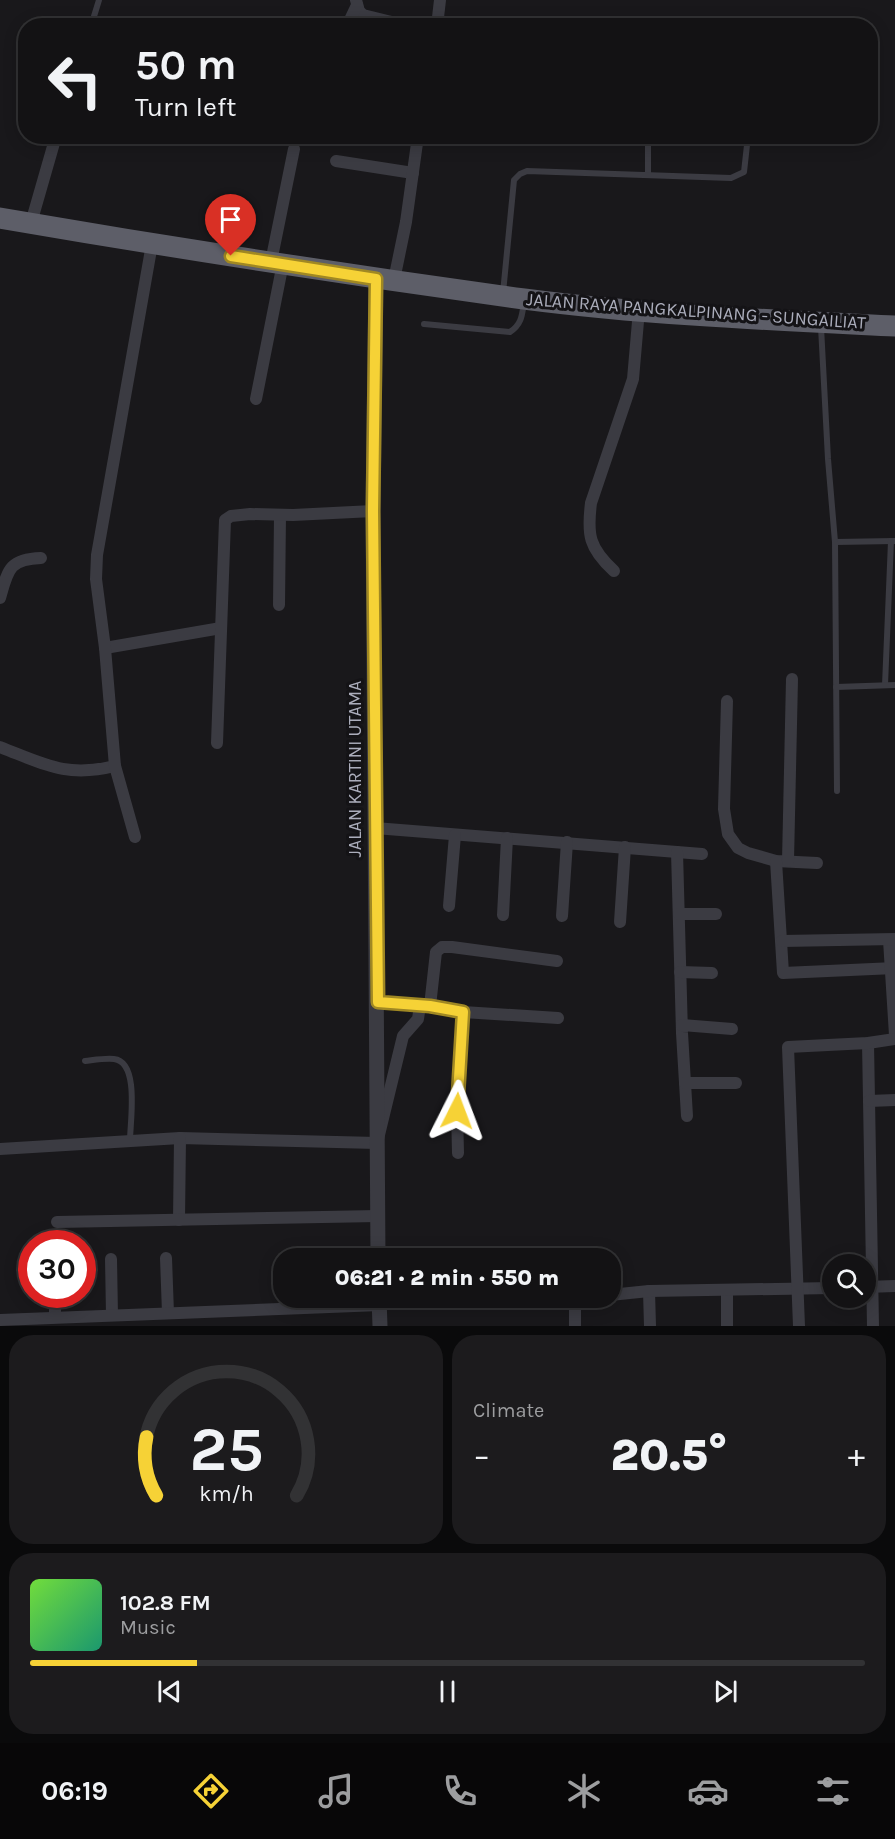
<!DOCTYPE html>
<meta charset="utf-8">
<style>
body{margin:0;font-family:Karla,sans-serif;background:#1c1b1d;color:#f1f3f6;height:100vh;display:flex;flex-direction:column;font-size:22px;white-space:nowrap}
*{box-sizing:border-box;margin:0}
p{font-size:20px;color:#9d9ea0}
.icon{flex:none;width:33px;height:33px;fill:none;stroke:currentColor;stroke-width:2;stroke-linecap:round;stroke-linejoin:round}
.map{position:relative;height:1326px;overflow:hidden}
.drawer{display:flex;flex-direction:column;gap:9px;padding:9px;background:#0a0a0b;flex:1}
.drawer>*{flex:none}
.guide{position:absolute;left:18px;top:18px;width:860px;height:126px;border-radius:24px;box-shadow:0 3px 15px #0003,0 0 0 2px #323234;background:#131214;color:#f1f3f6;overflow:hidden}
.tools{position:absolute;left:822px;top:1254px;display:grid;gap:12px}
.tools a{display:grid;place-items:center;width:54px;height:54px;border-radius:50%;background:#131214;box-shadow:0 3px 15px #0003,0 0 0 2px #323234;font-size:30px}
.speed{position:absolute;left:18px;top:1230px;display:flex;gap:12px;font-size:30px;font-weight:700;text-align:center}
.speed>*{display:grid;place-content:center;width:78px;height:78px;border-radius:50%;background:#131214;box-shadow:0 3px 15px #0003,0 0 0 2px #323234;line-height:1}
.speed .limit{border:9px solid #d22;background:#fff;color:#111}
.pin{position:absolute;display:grid;place-items:center;width:51px;height:51px;color:#fff;margin:-62px -26px;border-radius:50% 50% 50% 0;rotate:-45deg;box-shadow:0 0 6px #0007}
.pin .icon{rotate:45deg}
.me{position:absolute;width:66px;margin:-33px;rotate:3deg;stroke-linejoin:round;filter:drop-shadow(0 0 4px #0008)}
.turn{display:flex;align-items:center;gap:21px;height:126px;padding:0 18px;font-size:27px}
.turn .icon{width:78px;height:78px;stroke-width:2.5}
.turn b{display:block;font-size:42px;line-height:51px}
.big{font-size:45px;font-weight:800;line-height:1.1}
.drawer .tile{flex:1;display:flex;flex-direction:column;justify-content:center;gap:9px;min-width:0;padding:0 21px;border-radius:24px;background:#1c1b1d}
.drawer .dial{align-items:center;gap:0}
.dial svg{height:156px;overflow:visible;fill:none;stroke:#323234;stroke-width:7;stroke-linecap:round;text-anchor:middle}
.dial text{fill:#f1f3f6;stroke:none}
.song{display:flex;align-items:center;gap:18px}
.cover{width:72px;height:72px;border-radius:9px;background:linear-gradient(135deg,hsl(100 70% 55%),hsl(160 70% 35%))}
.played{height:6px;border-radius:3px;background:linear-gradient(90deg,#f6d236 20%,#323234 20%)}
.keys{display:flex;justify-content:space-around;direction:ltr}
.heat{display:flex;justify-content:space-between;align-items:center;font-size:33px;direction:ltr}
.drawer .tiles{flex:1;display:grid;gap:9px;grid-template-columns:1fr 1fr}
.tile:last-child{grid-column:span 2}
.trip{position:absolute;left:273px;top:1248px;width:348px;height:60px;border-radius:24px;background:#131214;box-shadow:0 3px 15px #0003,0 0 0 2px #323234;font-weight:800;line-height:60px;text-align:center}
.tab-bar{display:flex;height:96px;justify-content:space-around;align-items:center;background:#080708;color:#9d9ea0}
.tab-bar .icon{width:42px;height:42px}
.tab-bar .current{color:#f6d236}
.tab-bar b{font-size:27px;color:#f1f3f6}
.map>svg:first-child{display:block}
.lines{fill:none;stroke-linecap:round;stroke-linejoin:round}
.service{stroke:#3b3b42;stroke-width:6}
.minor{stroke:#3b3b42;stroke-width:12}
.tertiary{stroke:#3b3b42;stroke-width:15}
.trunk{stroke:#5d5e68;stroke-width:21}
.route-casing{stroke:#a08823;stroke-width:15}
.route{stroke:#f6d236;stroke-width:10}
.labels{text-anchor:middle;dominant-baseline:central;stroke-width:6;stroke-linejoin:round;paint-order:stroke}
.street-label{font-size:18px;fill:#abadbb;stroke:#141316}
</style>
<div class="map">
<svg width="895" height="1326" viewBox="0 0 895 1326">
<rect width="100%" height="100%" fill="#19181b"/>
<g class="lines">
<g class="service">
<polyline points="91,26 99,0"/>
<polyline points="648,136 648,174"/>
<polyline points="503,293 514,180 520,174 527,171 731,178 744,172 748,136"/>
<path d="M424,324L510,332C522,324 522,315 524,302"/>
<polyline points="821,327 828,459 835,542 895,541"/>
<polyline points="835,542 837,791"/>
<polyline points="885,685 891,541"/>
<polyline points="836,687 895,685"/>
<path d="M85,1061C94,1060 105,1058 114,1059C140,1062 130,1122 130,1141"/>
</g>
<g class="minor">
<polyline points="356,0 359,11 363,15 408,26"/>
<polyline points="347,26 357,5"/>
<polyline points="437,26 440,0"/>
<polyline points="336,161 413,173"/>
<polyline points="31,223 56,136"/>
<polyline points="271,262 294,149"/>
<polyline points="394,280 406,222 418,136"/>
<polyline points="256,399 283,263"/>
<path d="M614,571C589,548 587,535 591,503L633,379L639,310"/>
<path d="M0,598C8,570 9,559 41,558"/>
<polyline points="279,605 280,515"/>
<polyline points="105,648 221,628"/>
<polyline points="727,701 724,809 728,834 738,848 748,853 776,861 817,863"/>
<polyline points="217,743 225,520 231,516 250,514 293,515 373,511"/>
<path d="M0,747C44,764 66,778 115,766"/>
<polyline points="375,828 702,854"/>
<polyline points="135,837 115,766 105,648 96,579 97,555 152,244"/>
<polyline points="677,852 682,1033 687,1116"/>
<polyline points="776,861 783,973 895,968"/>
<polyline points="788,861 792,679"/>
<polyline points="449,906 455,835"/>
<polyline points="679,914 716,914"/>
<polyline points="503,915 507,838"/>
<polyline points="562,916 567,842"/>
<polyline points="620,922 625,847"/>
<polyline points="889,940 895,1035"/>
<polyline points="782,941 895,939"/>
<polyline points="680,972 712,973"/>
<polyline points="378,1002 430,1006 436,952 442,947 452,947 557,961"/>
<polyline points="430,1006 463,1012 558,1018"/>
<polyline points="682,1025 732,1029"/>
<polyline points="868,1043 873,1326"/>
<polyline points="685,1083 736,1083"/>
<polyline points="869,1101 895,1100"/>
<polyline points="0,1149 180,1138 377,1143 403,1036 418,1019 420,1005"/>
<polyline points="458,1153 457,1111 463,1012"/>
<polyline points="179,1220 180,1138"/>
<polyline points="57,1222 378,1216"/>
<polyline points="166,1258 168,1313"/>
<polyline points="111,1259 112,1315"/>
<polyline points="866,1287 895,1286"/>
<polyline points="727,1290 727,1326"/>
<polyline points="649,1291 650,1326"/>
<polyline points="55,1294 55,1317"/>
<polyline points="610,1295 649,1291 832,1288"/>
<polyline points="0,1320 380,1305"/>
<polyline points="575,1326 575,1304 579,1298 586,1298"/>
<polyline points="799,1326 788,1047 868,1043 895,1039"/>
</g>
<g class="tertiary">
<polyline points="376,279 373,511 378,1258"/>
<polyline points="379,1298 380,1326"/>
</g>
<path class="trunk" d="M0,218C174,248 349,275 524,299C647,315 772,320 895,326"/>
</g>
<g class="lines">
<defs>
<polyline id="route" points="231,256 376,279 373,511 378,1002 430,1006 463,1012 457,1111"/>
</defs>
<use href="#route" class="route-casing"/>
<use href="#route" class="route"/>
</g>
<g class="labels">
<g class="street-label">
<text transform="translate(696 311) rotate(4)">JALAN RAYA PANGKALPINANG - SUNGAILIAT</text>
<text transform="translate(355 769) rotate(-90)">JALAN KARTINI UTAMA</text>
</g>
</g>
</svg>
<div class="tools">
<a><svg class="icon" aria-label="search" viewBox="0 0 24 24"><circle cx="10" cy="10" r="6"/><path d="M15 15l6 6"/></svg></a>
</div>
<div class="speed"><div class="limit">30</div></div>
<div class="pin" style="left:231px;top:256px;background:#d93025"><svg class="icon" aria-label="arrive" viewBox="0 0 24 24"><path d="M6 21V4h12l-3 4 3 4H6"/></svg></div>
<svg class="me" style="left:457px;top:1111px" viewBox="-20 -20 40 40"><path d="M0-17L14 15 0 8-14 15z" fill="#f6d236" stroke="#fff" stroke-width="4"/></svg>
<div class="trip">06:21 · 2 min · 550 m</div>
<div class="guide">
<div class="turn"><svg class="icon" aria-label="left" viewBox="0 0 24 24"><path d="M17 20v-9H6M10 6l-5 5 5 5"/></svg><div><b>50 m</b>Turn left</div></div>
</div>
</div>
<section class="drawer">
<div class="tiles">
<div class="tile dial"><svg viewBox="0 0 100 80">
<path d="M14 69A42 42 0 1 1 86 69"/>
<path d="M14 69A42 42 0 0 1 9 39" stroke="#f6d236"/>
<text x="50" y="56" font-size="32" font-weight="700">25</text>
<text x="50" y="72" font-size="11">km/h</text>
</svg></div>
<div class="tile"><p>Climate</p>
<div class="heat"><a>−</a><b class="big">20.5°</b><a>+</a></div>
</div>
<div class="tile">
<div class="song"><i class="cover"></i><div><b>102.8 FM</b><p>Music</p></div></div>
<div class="played"></div>
<div class="keys"><svg class="icon" aria-label="previous" viewBox="0 0 24 24"><path d="M18 5L8 12l10 7zM5 5v14"/></svg><svg class="icon" aria-label="pause" viewBox="0 0 24 24"><path d="M8 5v14M16 5v14"/></svg><svg class="icon" aria-label="next" viewBox="0 0 24 24"><path d="M6 5l10 7-10 7zM19 5v14"/></svg></div>
</div>
</div>
</section>
<nav class="tab-bar">
<b>06:19</b>
<svg class="icon current" aria-label="directions" viewBox="0 0 24 24"><path d="M12 3l9 9-9 9-9-9zM9 14v-3h6M13 9l2 2-2 2"/></svg>
<svg class="icon" aria-label="music" viewBox="0 0 24 24"><path d="M9 18V5l10-2v13"/><circle cx="6" cy="18" r="3"/><circle cx="16" cy="16" r="3"/></svg>
<svg class="icon" aria-label="phone" viewBox="0 0 24 24"><path d="M5 4h4l2 5-3 2q2 4 5 5l2-3 5 2v4C11 20 4 13 5 4z"/></svg>
<svg class="icon" aria-label="climate" viewBox="0 0 24 24"><path d="M12 3v18M4 7l16 10M4 17L20 7"/></svg>
<svg class="icon" aria-label="car" viewBox="0 0 24 24"><path d="M5 17H2v-5l4-1 3-4h7l3 4 3 1v5h-3M9 17h6M6 11h13"/><circle cx="7" cy="17" r="2"/><circle cx="17" cy="17" r="2"/></svg>
<svg class="icon" aria-label="filters" viewBox="0 0 24 24"><path d="M4 7h16M4 17h16"/><circle cx="9" cy="7" r="2"/><circle cx="15" cy="17" r="2"/></svg>
</nav>
